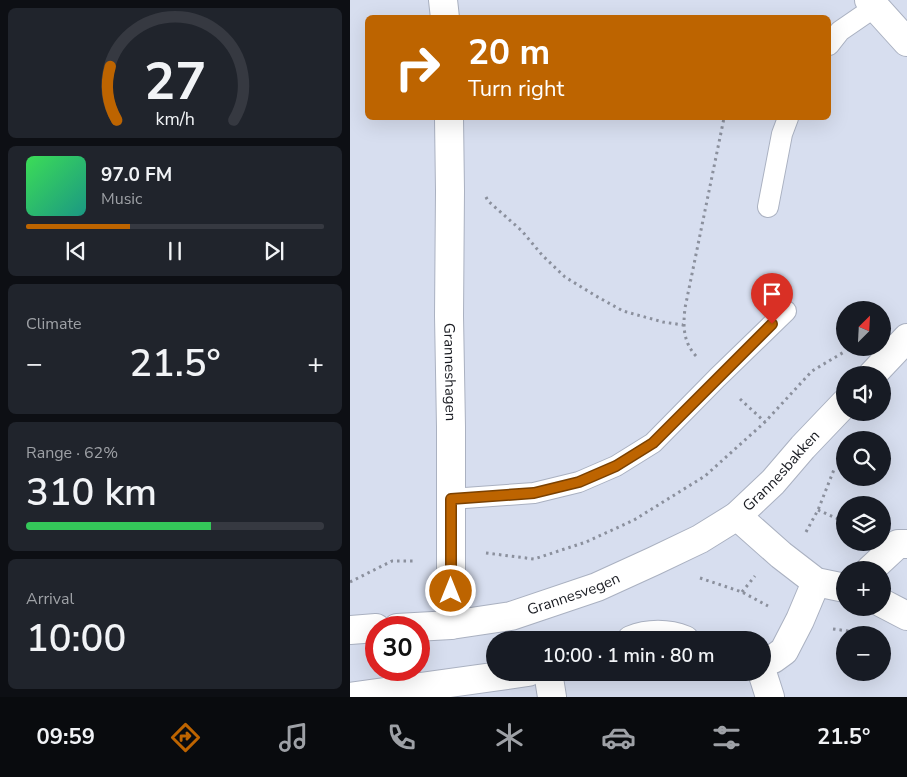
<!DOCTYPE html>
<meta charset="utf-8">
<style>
body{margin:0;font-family:"Nunito Sans",sans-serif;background:#20242c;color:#f1f3f6;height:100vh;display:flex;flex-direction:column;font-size:19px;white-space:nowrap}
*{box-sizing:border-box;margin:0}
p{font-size:16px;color:#9ea1a6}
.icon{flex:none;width:28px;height:28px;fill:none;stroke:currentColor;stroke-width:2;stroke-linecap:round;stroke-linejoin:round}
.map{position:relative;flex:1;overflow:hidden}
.drawer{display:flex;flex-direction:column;gap:8px;padding:8px;background:#0d0f14;width:350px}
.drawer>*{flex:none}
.top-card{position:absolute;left:15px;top:15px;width:466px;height:105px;border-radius:8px;box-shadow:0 5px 20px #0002;background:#bd6400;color:#fff;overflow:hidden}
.needle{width:32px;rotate:24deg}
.controls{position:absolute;left:486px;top:301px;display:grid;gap:10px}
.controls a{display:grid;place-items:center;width:55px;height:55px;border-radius:50%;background:#171b24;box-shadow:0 5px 20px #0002;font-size:25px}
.speed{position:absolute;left:15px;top:616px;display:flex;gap:10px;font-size:25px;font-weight:700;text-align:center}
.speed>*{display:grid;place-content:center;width:65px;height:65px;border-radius:50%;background:#171b24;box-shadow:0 5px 20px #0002;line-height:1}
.speed .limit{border:8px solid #d22;background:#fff;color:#111}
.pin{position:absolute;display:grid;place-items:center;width:42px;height:42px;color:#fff;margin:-51px -21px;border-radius:50% 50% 50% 0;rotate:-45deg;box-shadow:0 0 5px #0007}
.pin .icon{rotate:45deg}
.me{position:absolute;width:55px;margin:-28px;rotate:0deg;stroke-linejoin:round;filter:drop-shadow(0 0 4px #0008)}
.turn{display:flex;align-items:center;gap:18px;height:105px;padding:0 20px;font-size:22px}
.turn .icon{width:65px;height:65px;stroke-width:2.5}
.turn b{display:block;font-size:35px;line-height:42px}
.big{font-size:38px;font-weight:600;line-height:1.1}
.drawer .card{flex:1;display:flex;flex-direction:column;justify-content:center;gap:8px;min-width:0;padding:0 18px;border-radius:8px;background:#20242c}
.drawer .dial{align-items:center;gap:0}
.dial svg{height:130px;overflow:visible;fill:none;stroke:#363941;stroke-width:7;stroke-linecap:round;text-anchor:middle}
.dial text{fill:#f1f3f6;stroke:none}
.song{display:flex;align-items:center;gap:15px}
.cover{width:60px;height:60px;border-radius:8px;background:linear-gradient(135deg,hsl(130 70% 55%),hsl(170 70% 35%))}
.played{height:5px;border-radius:2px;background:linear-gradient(90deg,#bd6400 35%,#363941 35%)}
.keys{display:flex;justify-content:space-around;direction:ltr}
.heat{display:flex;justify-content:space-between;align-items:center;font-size:28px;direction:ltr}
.charge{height:8px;border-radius:4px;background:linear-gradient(90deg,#34c759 62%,#363941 0)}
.trip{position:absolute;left:136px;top:631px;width:285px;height:50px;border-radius:25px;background:#171b24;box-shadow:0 5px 20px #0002;font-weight:600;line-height:50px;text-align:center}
.dock{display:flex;height:80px;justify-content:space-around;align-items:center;background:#090b0e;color:#9ea1a6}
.dock .icon{width:35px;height:35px}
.dock .current{color:#bd6400}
.dock b{font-size:22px;color:#f1f3f6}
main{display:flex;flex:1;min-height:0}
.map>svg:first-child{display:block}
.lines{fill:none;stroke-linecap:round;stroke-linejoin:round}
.service-casing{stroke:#aab1c1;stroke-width:22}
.minor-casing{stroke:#aab1c1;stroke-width:30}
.tertiary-casing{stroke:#aab1c1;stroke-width:30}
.path{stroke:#8b909d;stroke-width:3;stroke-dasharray:2.5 4;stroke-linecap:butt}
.service{stroke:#fff;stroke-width:20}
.minor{stroke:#fff;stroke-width:28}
.tertiary{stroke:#fff;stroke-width:28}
.route-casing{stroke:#7b4100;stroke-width:12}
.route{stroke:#bd6400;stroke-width:9}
.labels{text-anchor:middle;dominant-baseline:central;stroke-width:5;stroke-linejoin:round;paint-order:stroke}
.street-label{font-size:15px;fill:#1a1c22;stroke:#fff}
</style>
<main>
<section class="drawer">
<div class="card dial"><svg viewBox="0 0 100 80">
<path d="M14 69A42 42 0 1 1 86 69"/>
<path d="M14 69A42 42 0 0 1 10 36" stroke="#bd6400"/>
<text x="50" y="56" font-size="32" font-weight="700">27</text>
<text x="50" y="72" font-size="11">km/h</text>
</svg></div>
<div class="card">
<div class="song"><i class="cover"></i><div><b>97.0 FM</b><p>Music</p></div></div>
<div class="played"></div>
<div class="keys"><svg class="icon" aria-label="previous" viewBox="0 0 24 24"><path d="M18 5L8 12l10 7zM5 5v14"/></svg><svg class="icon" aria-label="pause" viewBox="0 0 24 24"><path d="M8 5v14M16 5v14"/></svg><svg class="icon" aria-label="next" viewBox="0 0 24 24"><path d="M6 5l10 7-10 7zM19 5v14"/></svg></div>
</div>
<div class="card"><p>Climate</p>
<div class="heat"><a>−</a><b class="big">21.5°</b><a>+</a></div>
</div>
<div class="card"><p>Range · 62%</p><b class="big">310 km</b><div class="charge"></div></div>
<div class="card"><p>Arrival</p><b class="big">10:00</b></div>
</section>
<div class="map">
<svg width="557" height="697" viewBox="0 0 557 697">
<rect width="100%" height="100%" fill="#d7deef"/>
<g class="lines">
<defs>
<g id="service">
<polyline points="479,45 490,31 525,7"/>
<polyline points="418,207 432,134 438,118"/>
<polyline points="101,499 184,493 229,482 266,466 303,443 367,378 436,311"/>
</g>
<g id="minor">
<polyline points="93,0 95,18"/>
<polyline points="519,0 557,42"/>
<path id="s1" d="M99,118L100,191L99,316L101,427V625"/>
<polyline points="387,516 431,555 466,582 495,588"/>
<polyline points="520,570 548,544 557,544"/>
<polyline points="532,603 557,616"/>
<path d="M281,640C298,633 318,633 335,640"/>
<polyline points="412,661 423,659 434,651 450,620 466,582"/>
<polyline points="198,672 202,697"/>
<polyline points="412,672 420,697"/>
<polyline points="0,697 178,672"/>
</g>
<g id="tertiary">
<polyline points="522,375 557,338"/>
<path id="s2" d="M47,628L101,625L161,616L247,587L304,561L350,539L387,516L423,482L453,447L495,403"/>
<polyline points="0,630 26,628"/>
</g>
</defs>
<use href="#service" class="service-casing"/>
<use href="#minor" class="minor-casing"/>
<use href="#tertiary" class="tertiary-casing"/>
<g class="path">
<polyline points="136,197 138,201 172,231 192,255 215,277 246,296 273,311 313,322 333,325"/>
<path d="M346,356C333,342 333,326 335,308L374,118"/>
<polyline points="390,399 415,422"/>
<polyline points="468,510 495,522"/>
<polyline points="456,532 468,510 485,467"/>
<polyline points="136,553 184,559 236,542 284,520 355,476 415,422 462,371 494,352"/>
<polyline points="350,578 392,592 418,606"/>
<polyline points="0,582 42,561 66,561"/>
<polyline points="392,592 405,576"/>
<polyline points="483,629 514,633"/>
</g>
<use href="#service" class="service"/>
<use href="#minor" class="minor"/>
<use href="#tertiary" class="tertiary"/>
</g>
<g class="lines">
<defs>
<polyline id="route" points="101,591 101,499 184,493 229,482 266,466 303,443 422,324"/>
</defs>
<use href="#route" class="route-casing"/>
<use href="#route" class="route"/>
</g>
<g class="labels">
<g class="street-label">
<text stroke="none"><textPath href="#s1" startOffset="254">Granneshagen</textPath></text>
<text stroke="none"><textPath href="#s2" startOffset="426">Grannesbakken</textPath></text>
<text stroke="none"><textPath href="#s2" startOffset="181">Grannesvegen</textPath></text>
</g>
</g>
</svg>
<div class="controls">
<a><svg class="needle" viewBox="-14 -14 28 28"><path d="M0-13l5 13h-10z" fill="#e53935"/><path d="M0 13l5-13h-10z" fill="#9ea1a6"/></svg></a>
<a><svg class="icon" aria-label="sound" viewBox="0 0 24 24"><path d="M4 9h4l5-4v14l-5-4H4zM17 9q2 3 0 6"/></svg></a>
<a><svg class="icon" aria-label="search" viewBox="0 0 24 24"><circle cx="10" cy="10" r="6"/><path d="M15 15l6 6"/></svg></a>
<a><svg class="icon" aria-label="layers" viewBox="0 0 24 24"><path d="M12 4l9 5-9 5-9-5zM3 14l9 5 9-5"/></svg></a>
<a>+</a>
<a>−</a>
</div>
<div class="speed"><div class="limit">30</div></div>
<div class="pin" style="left:422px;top:324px;background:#d93025"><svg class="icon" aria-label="arrive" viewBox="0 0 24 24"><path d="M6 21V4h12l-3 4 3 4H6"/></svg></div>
<svg class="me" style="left:101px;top:591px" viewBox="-20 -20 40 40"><circle r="17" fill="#bd6400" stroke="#fff" stroke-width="3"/><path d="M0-11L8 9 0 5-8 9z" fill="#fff"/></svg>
<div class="trip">10:00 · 1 min · 80 m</div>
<div class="top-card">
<div class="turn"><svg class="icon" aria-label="right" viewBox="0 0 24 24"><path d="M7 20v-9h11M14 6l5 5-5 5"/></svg><div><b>20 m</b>Turn right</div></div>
</div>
</div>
</main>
<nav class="dock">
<b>09:59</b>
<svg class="icon current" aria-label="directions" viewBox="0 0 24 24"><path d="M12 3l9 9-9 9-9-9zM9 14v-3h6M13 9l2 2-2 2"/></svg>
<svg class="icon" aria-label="music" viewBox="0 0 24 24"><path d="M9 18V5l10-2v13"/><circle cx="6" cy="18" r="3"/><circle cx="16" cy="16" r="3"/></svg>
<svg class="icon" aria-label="phone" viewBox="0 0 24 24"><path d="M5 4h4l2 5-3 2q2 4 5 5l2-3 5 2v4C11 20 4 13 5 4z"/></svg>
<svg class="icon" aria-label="climate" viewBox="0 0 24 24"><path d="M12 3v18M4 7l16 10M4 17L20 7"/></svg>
<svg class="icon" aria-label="car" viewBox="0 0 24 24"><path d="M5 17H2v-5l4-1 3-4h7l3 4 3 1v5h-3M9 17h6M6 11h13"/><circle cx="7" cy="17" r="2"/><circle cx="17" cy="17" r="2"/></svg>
<svg class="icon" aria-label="filters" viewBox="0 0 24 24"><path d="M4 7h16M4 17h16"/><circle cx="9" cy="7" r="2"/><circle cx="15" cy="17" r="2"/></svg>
<b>21.5°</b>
</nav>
